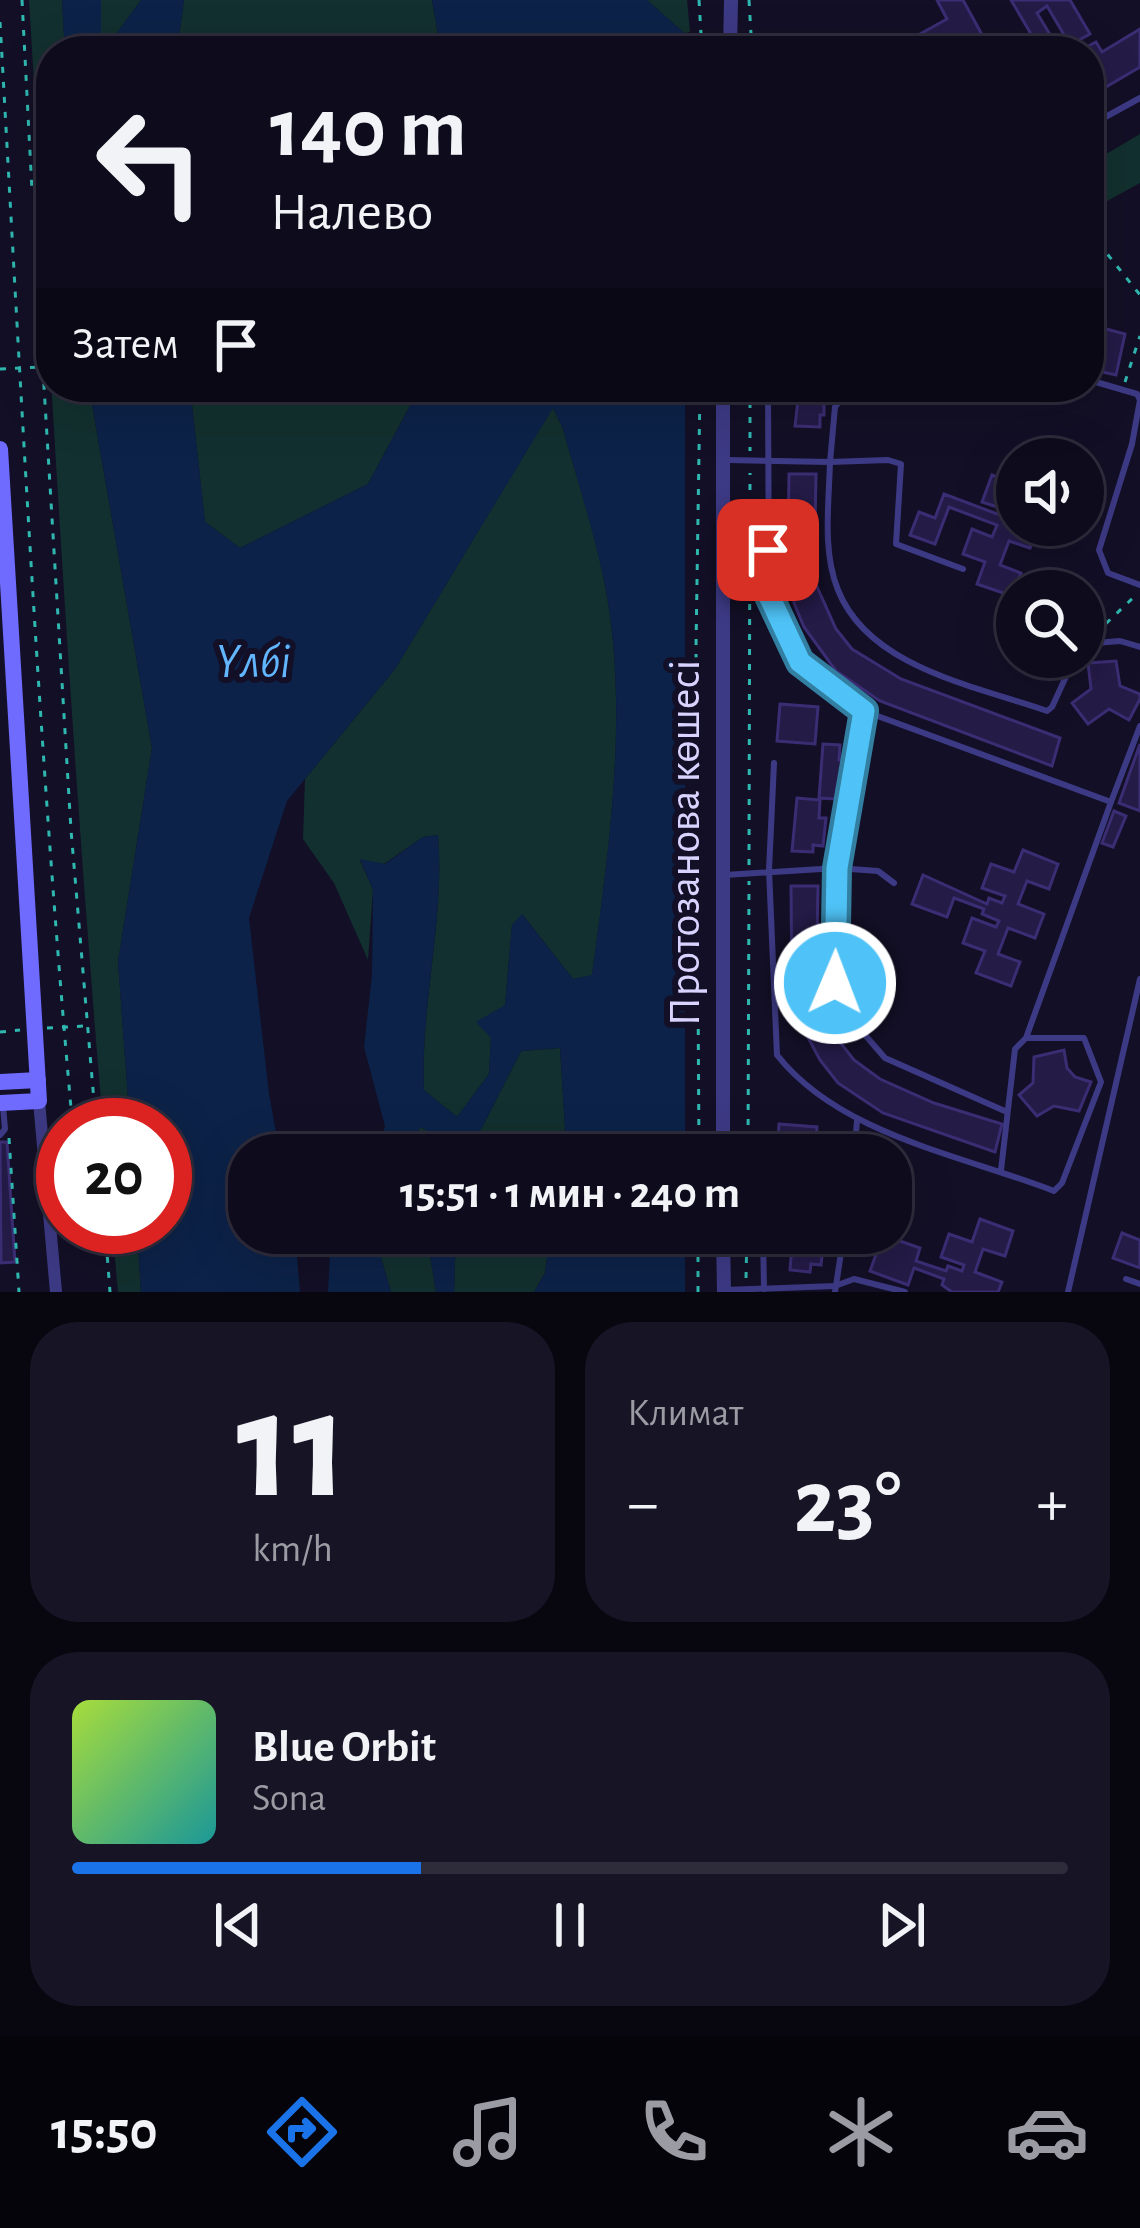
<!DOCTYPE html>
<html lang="ru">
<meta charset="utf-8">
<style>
body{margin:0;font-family:"Alegreya Sans",sans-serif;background:#171425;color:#f1f3f6;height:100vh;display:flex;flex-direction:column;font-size:45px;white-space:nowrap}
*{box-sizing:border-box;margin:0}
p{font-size:39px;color:#9b9ba3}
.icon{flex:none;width:66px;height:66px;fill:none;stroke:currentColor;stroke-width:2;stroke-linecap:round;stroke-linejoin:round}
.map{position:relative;height:1292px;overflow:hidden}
.side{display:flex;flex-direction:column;gap:30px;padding:30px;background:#08060f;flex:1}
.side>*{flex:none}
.guide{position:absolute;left:36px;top:36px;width:1068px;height:366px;border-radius:48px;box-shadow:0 12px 48px #0002,0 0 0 3px #2e2b3b;background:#0e0b1c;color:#f1f3f6;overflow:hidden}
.fabs{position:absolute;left:996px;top:438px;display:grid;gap:24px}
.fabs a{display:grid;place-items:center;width:108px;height:108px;border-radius:50%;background:#0e0b1c;box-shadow:0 12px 48px #0002,0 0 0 3px #2e2b3b;font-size:60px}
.speed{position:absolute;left:36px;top:1098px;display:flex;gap:24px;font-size:60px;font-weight:700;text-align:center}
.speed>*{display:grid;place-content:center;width:156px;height:156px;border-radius:50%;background:#0e0b1c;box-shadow:0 12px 48px #0002,0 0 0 3px #2e2b3b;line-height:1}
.speed .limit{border:18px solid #d22;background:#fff;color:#111}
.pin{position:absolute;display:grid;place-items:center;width:102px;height:102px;color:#fff;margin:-51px;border-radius:24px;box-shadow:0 6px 18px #0006}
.me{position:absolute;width:132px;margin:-66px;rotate:1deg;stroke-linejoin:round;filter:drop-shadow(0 0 9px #0008)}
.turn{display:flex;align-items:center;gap:42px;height:252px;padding:0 36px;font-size:54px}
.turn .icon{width:156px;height:156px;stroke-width:2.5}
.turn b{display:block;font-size:84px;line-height:102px}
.then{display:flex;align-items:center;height:114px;padding:0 36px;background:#0003;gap:24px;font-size:45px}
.big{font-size:90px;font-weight:700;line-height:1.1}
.side .card{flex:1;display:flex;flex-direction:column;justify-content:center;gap:18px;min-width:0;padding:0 42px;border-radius:48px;background:#171425}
.side .dial{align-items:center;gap:0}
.dial b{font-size:156px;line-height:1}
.song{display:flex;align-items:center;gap:36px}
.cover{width:144px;height:144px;border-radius:18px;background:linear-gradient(135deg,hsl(80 70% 55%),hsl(180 70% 35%))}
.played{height:12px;border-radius:6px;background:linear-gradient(90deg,#1a73e8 35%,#2e2b3b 35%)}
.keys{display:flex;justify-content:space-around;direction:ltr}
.heat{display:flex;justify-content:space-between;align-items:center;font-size:66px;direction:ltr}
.side .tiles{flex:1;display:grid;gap:30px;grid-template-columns:1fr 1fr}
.card:last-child{grid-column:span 2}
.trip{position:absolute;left:228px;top:1134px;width:684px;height:120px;border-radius:48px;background:#0e0b1c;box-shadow:0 12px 48px #0002,0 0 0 3px #2e2b3b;font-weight:700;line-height:120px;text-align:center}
.menu{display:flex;height:192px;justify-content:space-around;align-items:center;background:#06040b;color:#9b9ba3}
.menu .icon{width:84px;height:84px}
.menu .selected{color:#1a73e8}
.menu b{font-size:54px;color:#f1f3f6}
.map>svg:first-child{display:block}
.green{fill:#12302f}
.water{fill:#0c2248}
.building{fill:#241b47;stroke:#3b2d73;stroke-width:3}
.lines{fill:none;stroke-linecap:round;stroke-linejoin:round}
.path{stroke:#2fb8b0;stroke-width:3;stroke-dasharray:6 9;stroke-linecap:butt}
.service{stroke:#3d3a85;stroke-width:6}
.minor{stroke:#3d3a85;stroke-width:12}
.tertiary{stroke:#3d3a85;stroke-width:14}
.secondary{stroke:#6f6bff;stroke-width:16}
.route-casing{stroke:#337fa1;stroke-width:30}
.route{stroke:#4fc3f7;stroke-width:21}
.labels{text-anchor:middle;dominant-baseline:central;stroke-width:12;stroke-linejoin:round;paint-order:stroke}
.street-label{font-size:45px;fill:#d9d4ff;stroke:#130f26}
.water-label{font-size:48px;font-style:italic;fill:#62b6ff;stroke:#130f26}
</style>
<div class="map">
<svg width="1140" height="1292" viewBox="0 0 1140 1292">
<rect width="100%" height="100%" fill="#130f26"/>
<g class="green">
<polygon points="29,0 62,0 65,51 51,51 51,191 40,183"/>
<polygon points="101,0 141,0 117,33 113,51 96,51 101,34"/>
<polygon points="184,0 432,0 441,51 177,51"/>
<polygon points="647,0 687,0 690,32 684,33"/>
<polygon points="1140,134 1140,183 1100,205 1089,187 1089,164"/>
<path d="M51,238V387H89L152,748L118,962L130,1125H103C78,831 60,538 43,244Z"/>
<polygon points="190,387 420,387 368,484 240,548 205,522"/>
<path d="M553,407L563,429C577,479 594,529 604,580C630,708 609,849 592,976L573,979L523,915L512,926L505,1005L491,1038L489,1074L457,1117L424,1090C420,1005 445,921 438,835L423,837L384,864L360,860L373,890L368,960L334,883L303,839L305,779L395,669Z"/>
<polygon points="560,1048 565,1127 561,1155 468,1155 521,1051"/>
<polygon points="420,1127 437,1135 441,1155 408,1155"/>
<polygon points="112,1227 137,1227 141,1292 118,1292"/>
<polygon points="382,1233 430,1233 428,1243 436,1292 391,1292 380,1254"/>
<polygon points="456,1233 550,1233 545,1273 534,1292 454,1292"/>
</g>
<g class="water">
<polygon points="62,0 101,0 101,34 96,51 65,51"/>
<polygon points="141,0 184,0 177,51 113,51 117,33"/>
<polygon points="432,0 647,0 684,33 684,51 441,51"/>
<path d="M89,387H190L205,522L240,548L368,484L420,387H685V1155H561L565,1127L560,1048L521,1051L468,1155H441L437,1135L420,1127L408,1155H377L385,1126L364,1047L372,975L373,890L360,859L385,864L423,837L438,835C445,920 420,1004 424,1090L457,1117L489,1074L491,1038L476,1022L505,1005L512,925L522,914L573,979L592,975C609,849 630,707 604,580C593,529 577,479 563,429L553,408L395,669L287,801L249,918L269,1094L280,1155H249V1233H295L300,1292H141L137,1227H165V1125H130L118,962L152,748Z"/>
<polygon points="331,1233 382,1233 380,1254 391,1292 328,1292"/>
<polygon points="430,1233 456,1233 454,1292 436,1292 428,1243"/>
<polygon points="550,1233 685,1233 685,1292 534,1292 545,1273"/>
</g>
<g class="building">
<polygon points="937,0 963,0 991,51 965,51 957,37 930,51 920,34 947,19"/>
<polygon points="1011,0 1070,0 1090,34 1070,45 1047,6 1037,13 1060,51 1041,51"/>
<polygon points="1140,29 1140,67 1089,97 1089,51 1083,49 1096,42 1102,52"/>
<polygon points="1099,327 1125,334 1116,375 1089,369"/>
<polygon points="795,387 824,387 824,415 820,415 820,427 795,426 799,391"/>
<polygon points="789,474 816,474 814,580 836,629 852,649 901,679 1060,738 1052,766 880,701 836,671 804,627 794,603 788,545"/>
<polygon points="1017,474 1017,525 1038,525 1030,548 1009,541 1000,565 1021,573 1012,596 977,584 985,562 963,554 972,529 992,537 997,525 949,507 935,544 910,535 919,512 935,518 944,494 1000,515 1003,509 982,502 992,475 1014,483"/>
<polygon points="1116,661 1120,686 1140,694 1140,699 1129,720 1109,709 1088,724 1072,703 1091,689 1088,663"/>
<polygon points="780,704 818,707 815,744 777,741"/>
<polygon points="823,744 840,745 839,760 849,761 847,790 837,789 836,799 819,798"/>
<polygon points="1140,744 1140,811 1119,803"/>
<polygon points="797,798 820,800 819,818 826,818 823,846 813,845 813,852 792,851"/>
<polygon points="1114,811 1126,816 1113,847 1102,843"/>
<polygon points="1023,850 1058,864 1049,889 1027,881 1018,904 1044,914 1035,938 1008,928 998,954 1020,962 1011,986 976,973 985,951 963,943 972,918 996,927 999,921 982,914 984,909 954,898 947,917 912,904 923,875 987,904 989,898 1002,903 1005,896 982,888 991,864 1014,872"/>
<polygon points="791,886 818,886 816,992 839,1041 854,1060 880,1079 934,1103 1002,1124 995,1152 883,1113 838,1083 820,1060 796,1015 792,993"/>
<polygon points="1064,1050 1067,1068 1075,1077 1091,1082 1079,1111 1054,1106 1037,1116 1019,1095 1033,1083 1034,1057"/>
<polygon points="779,1124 817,1127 815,1155 777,1155"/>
<polygon points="0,1142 7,1142 15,1262 1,1263"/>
<polygon points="980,1219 1013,1231 1005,1256 983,1249 975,1272 1002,1282 998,1292 952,1292 942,1285 944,1279 914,1268 908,1285 870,1271 883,1235 920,1248 916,1261 946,1271 948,1266 962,1271 964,1265 941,1257 949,1234 972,1242"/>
<polygon points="793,1233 817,1233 817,1237 824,1238 821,1265 811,1264 810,1272 790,1270"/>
<polygon points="1122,1233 1140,1240 1140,1268 1113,1258"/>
</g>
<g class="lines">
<g class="path">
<polyline points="22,0 32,191 51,203"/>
<polyline points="699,0 702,51"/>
<polyline points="749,0 752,51"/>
<path d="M0,22C21,388 39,754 72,1119L95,1118"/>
<polyline points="51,227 35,239 71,830 96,1125"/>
<polyline points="1089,231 1140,295"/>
<polyline points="0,369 41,367"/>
<polyline points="1125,382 1140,336"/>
<polyline points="750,387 750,451"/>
<polyline points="1095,634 1136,595"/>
<polyline points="749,865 750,473"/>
<polyline points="47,1028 85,1026"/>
<polyline points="0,1032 20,1030"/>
<polyline points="9,1138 19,1292"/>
<polyline points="699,1155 696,647 700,387"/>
<polyline points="748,1155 749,881"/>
<polyline points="105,1227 110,1292"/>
<polyline points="746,1278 747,1233"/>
<polyline points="698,1292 698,1233"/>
</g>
<g class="service">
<polyline points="1089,126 1140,98"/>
<polyline points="1089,380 1137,394 1140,400 1132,444 1099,550 1108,573 1140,585"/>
<polyline points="768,387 769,596 800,662 864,711 1111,802 1140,726"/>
<polyline points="850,387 835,407 830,462 888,460 901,464 896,544 963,569"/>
<path d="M727,460L830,462C829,503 822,551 838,590C869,668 976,686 1047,711L1052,707L1075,657"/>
<polyline points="1083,644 1120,641 1140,647"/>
<polyline points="864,711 837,868 878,871 894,883"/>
<path d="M774,763L769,870L777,1055C840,1135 962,1155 1054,1191L1062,1183L1101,1082L1084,1038H1026L1015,1049L1001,1170"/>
<polyline points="725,875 837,868 835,983 845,1012 885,1058 1007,1112"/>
<polyline points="1026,1038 1111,802"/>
<polyline points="0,1135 5,1129 3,1106"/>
<polyline points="854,1155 857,1121"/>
<polyline points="763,1233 764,1289"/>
<polyline points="1126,1279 1140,1284"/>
<polyline points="725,1290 835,1286 854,1279 905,1292"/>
<polyline points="835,1292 844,1233"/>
<polyline points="1068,1292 1140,979"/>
</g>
<polyline class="minor" points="39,1101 56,1292"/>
<g class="tertiary">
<polyline points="730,51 731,0"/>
<polyline points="723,1155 723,387"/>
<polyline points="723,1233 724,1292"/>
</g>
<g class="secondary">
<polyline points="0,449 39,1101 0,1103"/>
<polyline points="0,1082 38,1080"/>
</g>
</g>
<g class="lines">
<defs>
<polyline id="route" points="768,550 769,596 800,662 864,711 837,868 835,983"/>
</defs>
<use href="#route" class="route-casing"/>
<use href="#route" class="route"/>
</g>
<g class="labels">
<g class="street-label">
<text transform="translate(685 843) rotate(-90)">Протозанова көшесі</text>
</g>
<g class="water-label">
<text x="253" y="663">Үлбі</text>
</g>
</g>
</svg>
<div class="fabs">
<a><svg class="icon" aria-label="sound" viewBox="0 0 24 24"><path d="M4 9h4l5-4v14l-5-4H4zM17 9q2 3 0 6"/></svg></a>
<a><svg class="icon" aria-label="search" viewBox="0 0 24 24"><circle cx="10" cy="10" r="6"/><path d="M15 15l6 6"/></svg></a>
</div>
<div class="speed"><div class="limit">20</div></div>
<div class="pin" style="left:768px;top:550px;background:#d93025"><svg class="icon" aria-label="arrive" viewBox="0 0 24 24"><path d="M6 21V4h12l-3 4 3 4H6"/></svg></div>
<svg class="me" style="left:835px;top:983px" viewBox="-20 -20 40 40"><circle r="17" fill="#4fc3f7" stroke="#fff" stroke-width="3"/><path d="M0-11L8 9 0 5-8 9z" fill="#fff"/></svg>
<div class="trip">15:51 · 1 мин · 240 m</div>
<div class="guide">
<div class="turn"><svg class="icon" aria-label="left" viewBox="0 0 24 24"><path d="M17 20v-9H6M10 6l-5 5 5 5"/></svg><div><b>140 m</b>Налево</div></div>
<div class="then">Затем<svg class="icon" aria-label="arrive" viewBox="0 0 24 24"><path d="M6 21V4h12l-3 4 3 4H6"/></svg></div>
</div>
</div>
<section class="side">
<div class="tiles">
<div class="card dial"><b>11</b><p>km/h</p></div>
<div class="card"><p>Климат</p>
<div class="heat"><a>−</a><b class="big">23°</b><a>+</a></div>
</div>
<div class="card">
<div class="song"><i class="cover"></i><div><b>Blue Orbit</b><p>Sona</p></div></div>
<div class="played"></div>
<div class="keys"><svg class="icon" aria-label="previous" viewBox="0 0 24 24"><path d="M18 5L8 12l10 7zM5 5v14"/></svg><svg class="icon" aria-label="pause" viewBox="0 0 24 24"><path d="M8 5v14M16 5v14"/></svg><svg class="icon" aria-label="next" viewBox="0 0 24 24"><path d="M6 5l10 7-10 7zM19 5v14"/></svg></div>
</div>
</div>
</section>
<nav class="menu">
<b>15:50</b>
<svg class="icon selected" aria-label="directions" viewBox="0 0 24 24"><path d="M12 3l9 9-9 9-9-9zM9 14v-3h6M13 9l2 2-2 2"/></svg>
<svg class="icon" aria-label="music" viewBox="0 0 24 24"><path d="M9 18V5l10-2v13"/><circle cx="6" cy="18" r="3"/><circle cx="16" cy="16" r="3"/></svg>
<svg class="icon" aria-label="phone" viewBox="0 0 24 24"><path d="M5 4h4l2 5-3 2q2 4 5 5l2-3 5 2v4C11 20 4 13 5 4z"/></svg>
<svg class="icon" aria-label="climate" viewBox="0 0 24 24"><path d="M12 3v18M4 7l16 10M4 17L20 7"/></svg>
<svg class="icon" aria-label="car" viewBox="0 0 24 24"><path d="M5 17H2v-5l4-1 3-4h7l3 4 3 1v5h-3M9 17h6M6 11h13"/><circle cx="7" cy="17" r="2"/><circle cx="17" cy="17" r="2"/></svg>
</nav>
